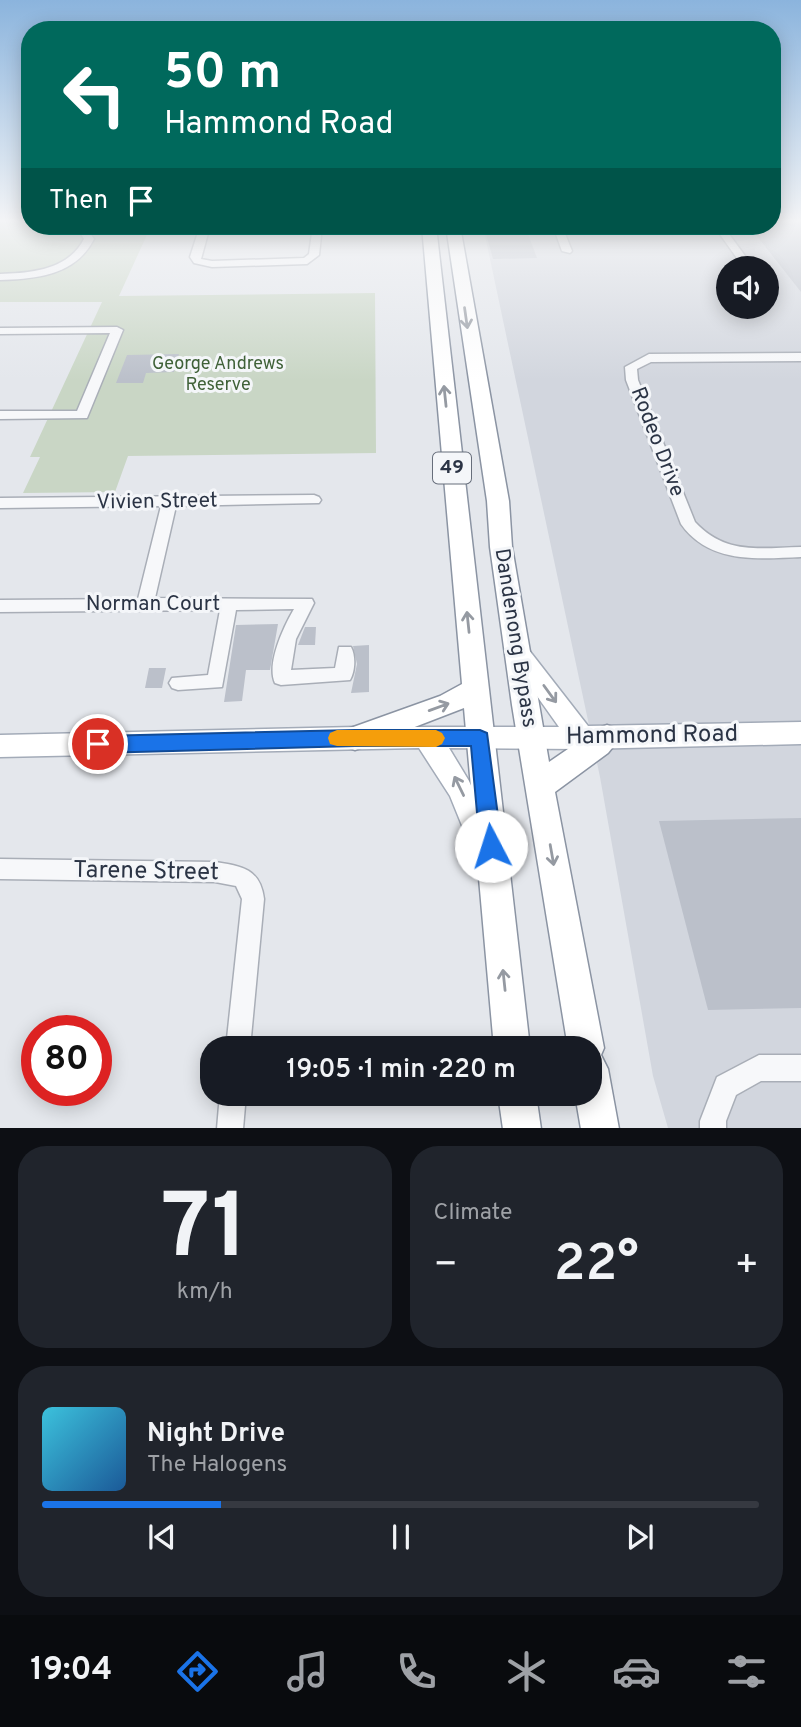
<!DOCTYPE html>
<meta charset="utf-8">
<style>
body{margin:0;font-family:Overpass,sans-serif;background:#20242c;color:#f1f3f6;height:100vh;display:flex;flex-direction:column;font-size:26px;white-space:nowrap}
*{box-sizing:border-box;margin:0}
p{font-size:23px;color:#9ea1a6}
.icon{flex:none;width:38px;height:38px;fill:none;stroke:currentColor;stroke-width:2;stroke-linecap:round;stroke-linejoin:round}
.map{position:relative;height:1128px;overflow:hidden}
.sheet{display:flex;flex-direction:column;gap:18px;padding:18px;background:#0d0f14;flex:1}
.sheet>*{flex:none}
.guide{position:absolute;left:21px;top:21px;width:760px;height:214px;border-radius:28px;box-shadow:0 4px 18px #0003;background:#00695c;color:#fff;overflow:hidden}
.tools{position:absolute;left:716px;top:256px;display:grid;gap:14px}
.tools a{display:grid;place-items:center;width:63px;height:63px;border-radius:50%;background:#171b24;box-shadow:0 4px 18px #0003;font-size:35px}
.speed{position:absolute;left:21px;top:1015px;display:flex;gap:14px;font-size:35px;font-weight:700;text-align:center}
.speed>*{display:grid;place-content:center;width:91px;height:91px;border-radius:50%;background:#171b24;box-shadow:0 4px 18px #0003;line-height:1}
.speed .limit{border:10px solid #d22;background:#fff;color:#111}
.pin{position:absolute;display:grid;place-items:center;width:60px;height:60px;color:#fff;margin:-30px;border:4px solid #fff;border-radius:50%;box-shadow:0 2px 7px #0007}
.me{position:absolute;width:77px;margin:-38px;rotate:355deg;stroke-linejoin:round;filter:drop-shadow(0 0 5px #0008)}
.turn{display:flex;align-items:center;gap:24px;height:147px;padding:0 28px;font-size:32px}
.turn .icon{width:91px;height:91px;stroke-width:2.5}
.turn b{display:block;font-size:49px;line-height:60px}
.then{display:flex;align-items:center;height:66px;padding:0 28px;background:#0003;gap:14px;font-size:26px}
.big{font-size:52px;font-weight:600;line-height:1.1}
.sheet .widget{flex:1;display:flex;flex-direction:column;justify-content:center;gap:10px;min-width:0;padding:0 24px;border-radius:28px;background:#20242c}
.sheet .dial{align-items:center;gap:0}
.dial b{font-size:91px;line-height:1}
.song{display:flex;align-items:center;gap:21px}
.cover{width:84px;height:84px;border-radius:10px;background:linear-gradient(135deg,hsl(190 70% 55%),hsl(210 70% 35%))}
.played{height:7px;border-radius:4px;background:linear-gradient(90deg,#1a73e8 25%,#363941 25%)}
.keys{display:flex;justify-content:space-around;direction:ltr}
.heat{display:flex;justify-content:space-between;align-items:center;font-size:38px;direction:ltr}
.sheet .tiles{flex:1;display:grid;gap:18px;grid-template-columns:1fr 1fr}
.widget:last-child{grid-column:span 2}
.trip{position:absolute;left:200px;top:1036px;width:402px;height:70px;border-radius:28px;background:#171b24;box-shadow:0 4px 18px #0003;font-weight:600;line-height:70px;text-align:center}
.tab-bar{display:flex;height:112px;justify-content:space-around;align-items:center;background:#090b0e;color:#9ea1a6}
.tab-bar .icon{width:49px;height:49px}
.tab-bar .active{color:#1a73e8}
.tab-bar b{font-size:32px;color:#f1f3f6}
.map>svg:first-child{display:block}
.built{fill:#d2d6de;fill-rule:evenodd}
.green{fill:#c9d6c5}
.building{fill:#bbc0ca}
.lines{fill:none;stroke-linecap:round;stroke-linejoin:round}
.minor-casing{stroke:#a9aeb7;stroke-width:3}
.major-casing{stroke:#a3abb8;stroke-width:3}
.highway-casing{stroke:#8b94a3;stroke-width:3}
.minor{fill:#f7f8fa;fill-rule:evenodd}
.major{fill:#fff;fill-rule:evenodd}
.highway{fill:#fff;fill-rule:evenodd}
.oneway{stroke:#959aa2}
.route{fill:#1a73e8;stroke:#114b97;stroke-width:2}
.slow{fill:#f59e0b}
.labels{text-anchor:middle;dominant-baseline:central;stroke-width:6;stroke-linejoin:round;paint-order:stroke}
.far-park-label{font-size:18px;fill:#3f6138;stroke:#f4f6f9}
.shield{fill:#f4f6f9;stroke:#676e7b;stroke-width:2}
.shield-label{font-size:19px;font-weight:bold;fill:#2b3445}
.street-label{font-size:21px;fill:#2b3445;stroke:#f4f6f9}
.near-street-label{font-size:24px;fill:#2b3445;stroke:#f4f6f9}
</style>
<div class="map">
<svg width="801" height="1129" viewBox="0 0 801 1129">
<rect width="100%" height="100%" fill="#e4e7ec"/>
<path class="built" d="M772,222H801V1128H668L653,1076L600,777L483,226H772ZM728,268H766V306H728Z"/>
<polygon class="green" points="0,222 30,222 30,226 151,226 119,296 375,293 376,453 128,456 115,492 23,493 40,457 30,457 102,302 0,302"/>
<g class="building">
<polygon points="772,222 801,222 801,292 749,226 772,226"/>
<polygon points="484,226 525,226 537,258 493,259"/>
<polygon points="179,354 174,372 146,373 143,383 116,383 127,355"/>
<polygon points="278,624 270,670 246,670 242,701 224,702 236,625"/>
<polygon points="305,627 316,627 315,645 298,645"/>
<polygon points="369,645 369,692 351,693 357,664 353,646"/>
<polygon points="149,668 166,668 162,688 145,688"/>
<polygon points="801,818 801,1008 708,1010 659,821"/>
</g>
<g class="lines">
<defs>
<g id="minor">
<path d="M68,226C81,225 87,228 94,239C76,275 37,279 0,280V274C32,273 68,270 84,239L81,234Z"/>
<polygon points="200,226 210,226 201,259 212,261 304,258 309,254 313,226 322,226 319,255 307,264 212,267 194,263 190,257"/>
<polygon points="553,226 562,226 572,251 570,253 562,251"/>
<polygon points="714,226 723,226 754,268 744,268"/>
<polygon points="117,327 123,330 87,418 0,419 0,411 77,411 110,333 0,334 0,328"/>
<path d="M801,353V361L651,362L637,369L638,380L695,522C726,555 759,548 801,547V557C758,559 709,564 681,524L626,380L625,367L649,354Z"/>
<path d="M314,495L319,497L321,500L319,503L176,506L155,598L312,599L314,603L296,639L291,670L335,668L339,647H351C356,656 355,672 350,680L281,685L275,683C266,664 284,626 294,609L236,610L222,687L178,690L172,688L169,683L172,678L208,675L220,610L0,612V600L138,599L161,506L0,508V498Z"/>
<path d="M0,859L215,862C241,866 260,868 264,899L250,1048H226L242,899L236,886L215,882L0,879Z"/>
<polygon points="759,1055 801,1055 801,1081 761,1081 736,1095 726,1121 726,1129 700,1129 700,1121 717,1077"/>
<polygon points="220,1094 246,1094 243,1129 217,1129"/>
</g>
<polygon id="major" points="517,642 525,645 588,726 801,722 801,744 582,749 449,748 469,781 498,846 494,855 484,859 474,855 450,796 419,748 0,757 0,735 355,727 559,727 505,651 509,645"/>
<g id="highway">
<polygon points="422,226 436,226 530,1048 494,1048 464,708 355,750 345,746 341,738 345,730 440,696 462,684"/>
<polygon points="446,226 460,226 509,501 512,547 549,762 597,729 607,725 617,729 621,737 608,753 555,792 604,1048 601,1055 608,1069 619,1129 581,1129 575,1094 590,1094 590,1048 568,1048 512,705 490,547 487,501"/>
<polygon points="498,1094 536,1094 541,1129 503,1129"/>
</g>
</defs>
<use href="#minor" class="minor-casing"/>
<use href="#major" class="major-casing"/>
<use href="#highway" class="highway-casing"/>
<use href="#minor" class="minor"/>
<use href="#major" class="major"/>
<use href="#highway" class="highway"/>
</g>
<defs><path id="oneway-shaft" d="M-6 0H5M1.5-3L5.5 0L1.5 3" fill="none" stroke-width="1.6" stroke-linecap="round" stroke-linejoin="round" transform="scale(1.75)"/></defs>
<g class="oneway">
<use href="#oneway-shaft" transform="translate(466 318) rotate(82)"/>
<use href="#oneway-shaft" transform="translate(445 396) rotate(-96)"/>
<use href="#oneway-shaft" transform="translate(468 622) rotate(-96)"/>
<use href="#oneway-shaft" transform="translate(550 694) rotate(54)"/>
<use href="#oneway-shaft" transform="translate(439 707) rotate(-20)"/>
<use href="#oneway-shaft" transform="translate(459 786) rotate(-116)"/>
<use href="#oneway-shaft" transform="translate(552 855) rotate(80)"/>
<use href="#oneway-shaft" transform="translate(504 980) rotate(-96)"/>
</g>
<linearGradient id="sky" x2="0" y2="1"><stop stop-color="#8bb4dd"/><stop offset="0.58" stop-color="#f3f4f6"/><stop offset="1" stop-color="#f3f4f6" stop-opacity="0"/></linearGradient>
<rect width="801" height="380" fill="url(#sky)"/>
<polygon class="route" points="355,730 480,730 487,733 502,846 499,853 491,856 484,853 480,846 471,746 355,746 98,753 91,750 88,744 91,739 98,736"/>
<polygon class="slow" points="337,730 436,730 442,733 445,738 442,744 436,747 337,746 330,744 328,738 330,733"/>
<g class="labels">
<g class="far-park-label">
<text x="218" y="364">George Andrews<tspan x="218" dy="21">Reserve</tspan></text>
</g>
<rect class="shield" x="433" y="452.5" width="38" height="31" rx="5"/>
<g class="shield-label">
<text x="452" y="468">49</text>
</g>
<g class="street-label">
<text transform="translate(657 442) rotate(69)">Rodeo Drive</text>
<text transform="translate(157 502) rotate(-1)">Vivien Street</text>
<text x="153" y="604">Norman Court</text>
<text transform="translate(515 638) rotate(81)">Dandenong Bypass</text>
</g>
<g class="near-street-label">
<text transform="translate(652 736) rotate(-1)">Hammond Road</text>
<text transform="translate(146 872) rotate(1)">Tarene Street</text>
</g>
</g>
</svg>
<div class="tools">
<a><svg class="icon" aria-label="sound" viewBox="0 0 24 24"><path d="M4 9h4l5-4v14l-5-4H4zM17 9q2 3 0 6"/></svg></a>
</div>
<div class="speed"><div class="limit">80</div></div>
<div class="pin" style="left:98px;top:744px;background:#d93025"><svg class="icon" aria-label="arrive" viewBox="0 0 24 24"><path d="M6 21V4h12l-3 4 3 4H6"/></svg></div>
<svg class="me" style="left:491px;top:846px" viewBox="-20 -20 40 40"><circle r="19" fill="#fff"/><path d="M0-13L10 11 0 6-10 11z" fill="#1a73e8"/></svg>
<div class="trip">19:05 · 1 min · 220 m</div>
<div class="guide">
<div class="turn"><svg class="icon" aria-label="left" viewBox="0 0 24 24"><path d="M17 20v-9H6M10 6l-5 5 5 5"/></svg><div><b>50 m</b>Hammond Road</div></div>
<div class="then">Then<svg class="icon" aria-label="arrive" viewBox="0 0 24 24"><path d="M6 21V4h12l-3 4 3 4H6"/></svg></div>
</div>
</div>
<section class="sheet">
<div class="tiles">
<div class="widget dial"><b>71</b><p>km/h</p></div>
<div class="widget"><p>Climate</p>
<div class="heat"><a>−</a><b class="big">22°</b><a>+</a></div>
</div>
<div class="widget">
<div class="song"><i class="cover"></i><div><b>Night Drive</b><p>The Halogens</p></div></div>
<div class="played"></div>
<div class="keys"><svg class="icon" aria-label="previous" viewBox="0 0 24 24"><path d="M18 5L8 12l10 7zM5 5v14"/></svg><svg class="icon" aria-label="pause" viewBox="0 0 24 24"><path d="M8 5v14M16 5v14"/></svg><svg class="icon" aria-label="next" viewBox="0 0 24 24"><path d="M6 5l10 7-10 7zM19 5v14"/></svg></div>
</div>
</div>
</section>
<nav class="tab-bar">
<b>19:04</b>
<svg class="icon active" aria-label="directions" viewBox="0 0 24 24"><path d="M12 3l9 9-9 9-9-9zM9 14v-3h6M13 9l2 2-2 2"/></svg>
<svg class="icon" aria-label="music" viewBox="0 0 24 24"><path d="M9 18V5l10-2v13"/><circle cx="6" cy="18" r="3"/><circle cx="16" cy="16" r="3"/></svg>
<svg class="icon" aria-label="phone" viewBox="0 0 24 24"><path d="M5 4h4l2 5-3 2q2 4 5 5l2-3 5 2v4C11 20 4 13 5 4z"/></svg>
<svg class="icon" aria-label="climate" viewBox="0 0 24 24"><path d="M12 3v18M4 7l16 10M4 17L20 7"/></svg>
<svg class="icon" aria-label="car" viewBox="0 0 24 24"><path d="M5 17H2v-5l4-1 3-4h7l3 4 3 1v5h-3M9 17h6M6 11h13"/><circle cx="7" cy="17" r="2"/><circle cx="17" cy="17" r="2"/></svg>
<svg class="icon" aria-label="filters" viewBox="0 0 24 24"><path d="M4 7h16M4 17h16"/><circle cx="9" cy="7" r="2"/><circle cx="15" cy="17" r="2"/></svg>
</nav>
